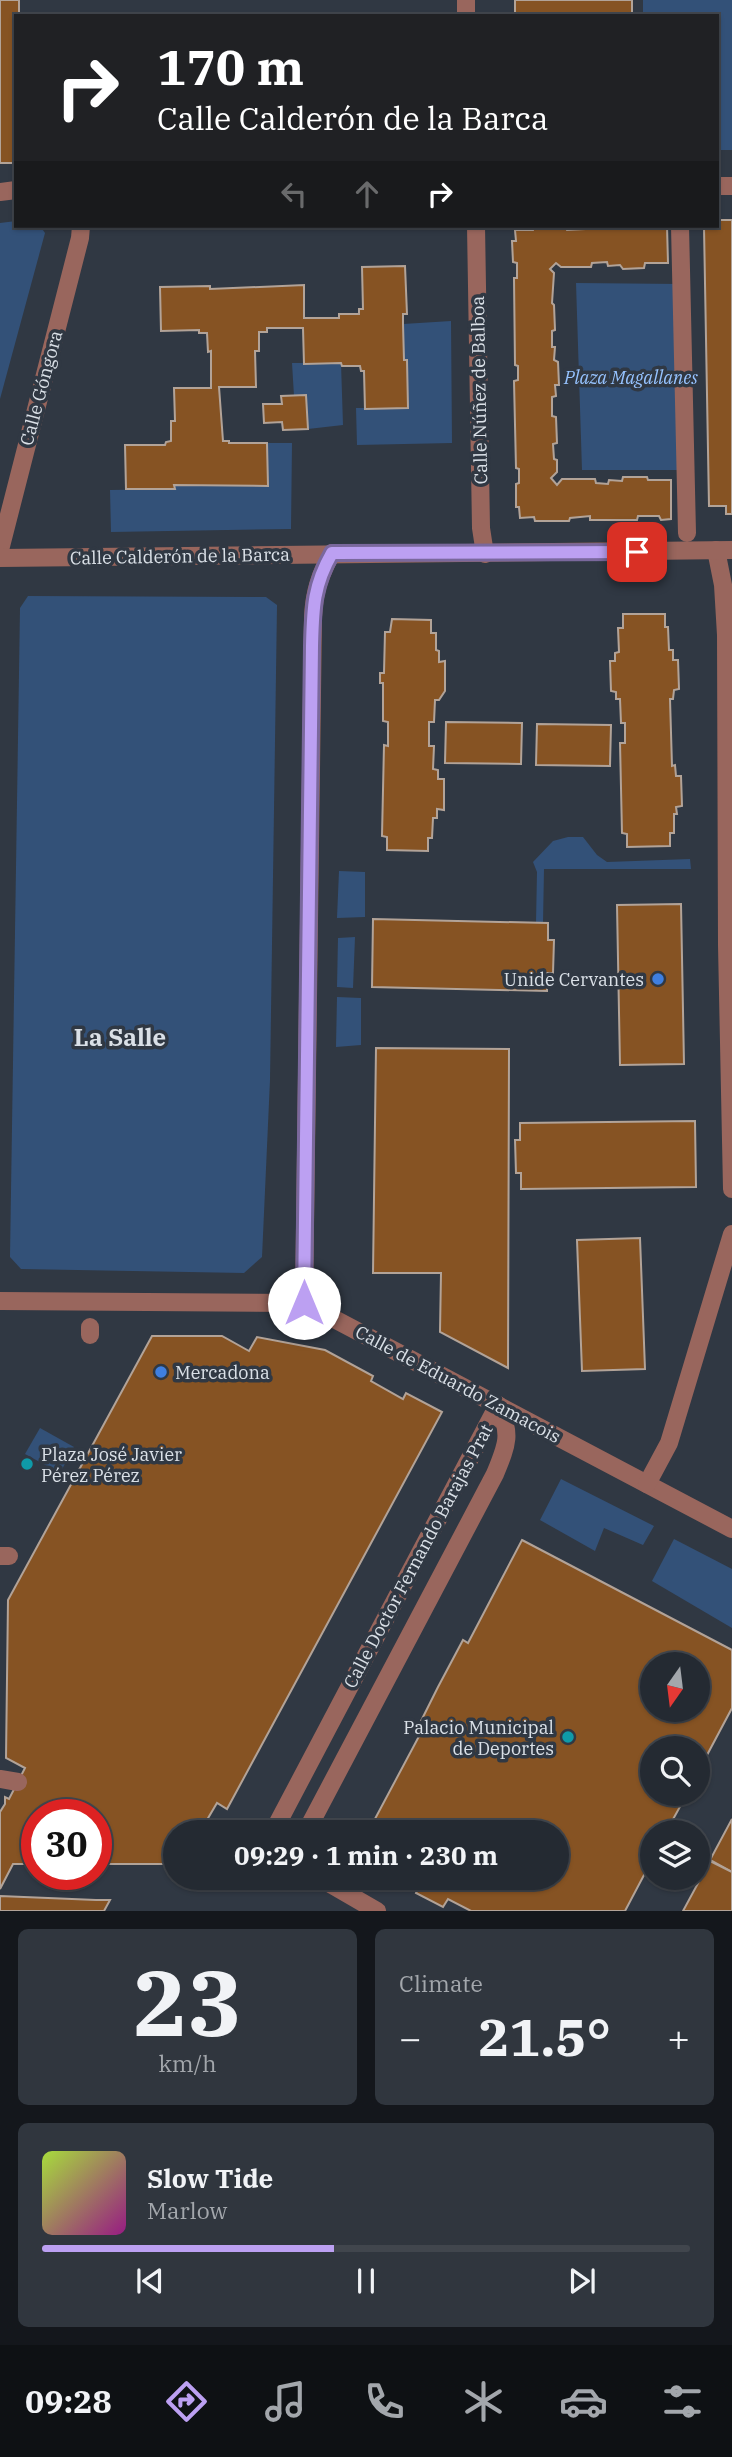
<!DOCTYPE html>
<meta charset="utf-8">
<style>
body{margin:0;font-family:"IBM Plex Serif",serif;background:#30363e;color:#f1f3f6;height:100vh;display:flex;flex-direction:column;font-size:26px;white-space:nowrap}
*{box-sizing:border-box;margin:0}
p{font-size:23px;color:#a3a7ac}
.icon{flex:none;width:38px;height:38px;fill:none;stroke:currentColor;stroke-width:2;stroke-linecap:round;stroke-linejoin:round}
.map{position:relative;height:1911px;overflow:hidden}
.details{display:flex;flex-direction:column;gap:18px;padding:18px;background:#14171c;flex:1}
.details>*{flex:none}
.top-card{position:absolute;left:14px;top:14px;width:705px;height:214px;border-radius:0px;box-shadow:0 2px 5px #0004,0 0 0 2px #41464d;background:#202124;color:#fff;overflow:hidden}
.needle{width:46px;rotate:194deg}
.buttons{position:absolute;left:640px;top:1652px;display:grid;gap:14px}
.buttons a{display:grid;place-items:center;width:70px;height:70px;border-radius:50%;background:#242a32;box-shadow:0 2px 5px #0004,0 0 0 2px #41464d;font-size:35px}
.speed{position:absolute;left:21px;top:1799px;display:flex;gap:14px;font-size:35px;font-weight:700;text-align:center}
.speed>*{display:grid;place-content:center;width:91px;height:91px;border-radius:50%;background:#242a32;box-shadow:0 2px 5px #0004,0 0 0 2px #41464d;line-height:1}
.speed .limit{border:10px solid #d22;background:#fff;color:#111}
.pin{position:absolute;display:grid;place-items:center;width:60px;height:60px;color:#fff;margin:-30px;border-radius:14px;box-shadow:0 4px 10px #0006}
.me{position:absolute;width:77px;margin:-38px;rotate:0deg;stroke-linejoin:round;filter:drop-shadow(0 0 5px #0008)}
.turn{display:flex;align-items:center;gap:24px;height:147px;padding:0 28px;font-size:32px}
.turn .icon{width:91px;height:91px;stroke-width:2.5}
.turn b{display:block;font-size:49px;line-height:60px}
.lanes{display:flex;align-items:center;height:66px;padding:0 28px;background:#0003;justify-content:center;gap:35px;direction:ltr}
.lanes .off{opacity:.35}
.big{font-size:52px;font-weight:800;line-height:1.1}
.details .card{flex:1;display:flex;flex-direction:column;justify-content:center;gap:10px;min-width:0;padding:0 24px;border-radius:10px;background:#30363e}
.details .dial{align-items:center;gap:0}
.dial b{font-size:91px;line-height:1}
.song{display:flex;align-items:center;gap:21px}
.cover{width:84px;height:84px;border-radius:10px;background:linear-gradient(135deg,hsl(80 70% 55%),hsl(310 70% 35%))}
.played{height:7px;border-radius:4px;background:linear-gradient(90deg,#bca0f2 45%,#41464d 45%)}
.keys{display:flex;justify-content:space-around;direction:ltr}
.heat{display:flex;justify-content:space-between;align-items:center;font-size:38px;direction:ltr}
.details .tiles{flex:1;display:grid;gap:18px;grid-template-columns:1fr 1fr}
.card:last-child{grid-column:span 2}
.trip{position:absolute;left:163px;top:1820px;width:406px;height:70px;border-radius:35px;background:#242a32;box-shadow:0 2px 5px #0004,0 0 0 2px #41464d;font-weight:800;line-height:70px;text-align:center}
.tabs{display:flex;height:112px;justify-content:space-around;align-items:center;background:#0e1114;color:#a3a7ac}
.tabs .icon{width:49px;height:49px}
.tabs .selected{color:#bca0f2}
.tabs b{font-size:32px;color:#f1f3f6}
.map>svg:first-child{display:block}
.green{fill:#335178}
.building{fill:#865323;stroke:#b2a398;stroke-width:2;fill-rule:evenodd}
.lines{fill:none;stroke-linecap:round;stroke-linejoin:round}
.minor{stroke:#99665d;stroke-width:18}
.route-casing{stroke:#7a689d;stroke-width:18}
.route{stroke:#bca0f2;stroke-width:12}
.shop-dot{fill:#3f7fe0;stroke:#303843;stroke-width:2.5}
.culture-dot{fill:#0f9aa8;stroke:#303843;stroke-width:2.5}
.labels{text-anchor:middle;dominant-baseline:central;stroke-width:7;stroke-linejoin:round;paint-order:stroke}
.park-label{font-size:18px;font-style:italic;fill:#96c3ff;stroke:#303843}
.street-label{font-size:18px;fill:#dae0e7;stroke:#303843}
.poi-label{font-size:18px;fill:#dae0e7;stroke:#303843;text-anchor:end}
.district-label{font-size:24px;font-weight:bold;fill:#dae0e7;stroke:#303843}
</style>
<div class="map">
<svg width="732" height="1911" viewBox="0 0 732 1911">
<rect width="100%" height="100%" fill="#303843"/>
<g class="green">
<polygon points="643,0 732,0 732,150 718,150 718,16 643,16"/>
<polygon points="16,221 16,226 40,226 45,233 0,399 0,223"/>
<polygon points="576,283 681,284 685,470 582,470"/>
<polygon points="451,321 452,443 357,445 356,408 408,408 407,360 404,360 403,324"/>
<polygon points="292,363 341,363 343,425 308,429 306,396 294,396"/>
<polygon points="267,443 292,443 291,529 111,532 110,490 174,489 174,485 268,486"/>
<polygon points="28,596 266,597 277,605 270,1080 262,1257 244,1273 21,1269 10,1257 20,608"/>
<polygon points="568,837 583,837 597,855 607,862 690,859 691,869 544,869 543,923 536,923 537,872 533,862 553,841"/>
<polygon points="339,871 365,872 365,917 337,918"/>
<polygon points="355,937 353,988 337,987 338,938"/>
<polygon points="337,997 361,998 361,1045 336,1047"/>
<polygon points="40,1428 74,1447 60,1473 25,1454"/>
<polygon points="561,1479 654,1526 643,1545 604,1528 595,1551 540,1520"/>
<polygon points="674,1539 732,1569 732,1628 652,1581"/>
</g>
<g class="building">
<polygon points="0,0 19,0 19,16 16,16 16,163 0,163"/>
<rect x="515" y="0" width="117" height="16"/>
<polygon points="719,220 732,220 732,514 726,514 726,506 709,506 704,227 719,227"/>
<polygon points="634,226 635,229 652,229 654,226 667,226 668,263 645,263 644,268 623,269 620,265 608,266 607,262 592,263 591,267 561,267 556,263 550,269 554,273 552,303 554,305 555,330 552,331 552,347 555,347 554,360 558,362 559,385 555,385 556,396 552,397 552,416 556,417 557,443 553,444 554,459 557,460 557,472 551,478 557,485 562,479 595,479 596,483 608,484 609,480 622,481 623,477 647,477 648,480 671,480 671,519 661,520 659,516 638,516 637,520 590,520 590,516 570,518 569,521 535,521 534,517 520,518 519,507 516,507 516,484 519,483 519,469 516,468 514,381 518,380 518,366 515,365 514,278 517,278 517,263 513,262 512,241 516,241 515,230 533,230 534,227 565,227 567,230 585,229 585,227"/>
<polygon points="405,266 407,314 403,314 403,324 404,360 407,360 408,408 365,409 364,371 361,371 360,366 342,366 341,363 304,364 303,328 267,328 267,332 259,332 259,351 255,351 256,387 219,387 223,441 229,441 229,443 267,443 268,486 174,485 175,489 126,489 125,445 165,445 166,442 171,441 171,421 175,421 174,388 211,388 211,351 208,352 207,333 199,333 199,330 161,331 160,287 210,286 210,289 304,285 304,318 339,318 339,314 359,314 359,309 363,309 362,267"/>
<polygon points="306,395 308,429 283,430 282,422 264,423 263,404 282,404 281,396"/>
<polygon points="623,614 665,614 665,627 668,627 669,650 673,650 673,660 678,660 679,689 674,690 673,699 670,699 672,766 675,765 676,776 681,776 682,806 676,807 677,814 674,814 674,833 670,833 670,846 627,847 627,834 622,833 620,743 625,743 625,723 621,723 620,699 616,699 616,692 611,691 610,661 615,661 615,653 619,652 618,628 623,628"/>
<polygon points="392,619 431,620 431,633 436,633 436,650 439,651 439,662 445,661 445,691 439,700 435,700 434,722 429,722 429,746 434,746 433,769 438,770 438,779 444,779 444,810 437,809 437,818 433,818 432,838 428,838 428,851 387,850 387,837 382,836 384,745 388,746 388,722 383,721 383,683 380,683 380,673 384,673 385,632 390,632"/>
<polygon points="446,722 522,723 521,764 445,763"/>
<polygon points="537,724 611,725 610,766 536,765"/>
<polygon points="681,904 684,1064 620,1065 617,905"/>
<polygon points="373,919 548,923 548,940 554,940 553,973 547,973 547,991 372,987"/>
<polygon points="376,1048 509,1049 508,1368 440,1332 441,1273 373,1273"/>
<polygon points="695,1121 696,1187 521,1189 521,1173 516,1173 515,1140 520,1140 520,1123"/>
<polygon points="640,1238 645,1369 582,1371 577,1240"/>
<polygon points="152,1336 222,1336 249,1351 257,1337 325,1350 373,1376 371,1381 403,1399 406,1393 442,1412 227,1809 217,1803 204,1825 215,1832 175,1832 175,1864 96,1864 96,1815 37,1815 37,1864 13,1864 0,1889 0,1812 5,1804 5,1797 9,1799 25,1768 6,1758 8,1600"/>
<path d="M522,1540L732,1650V1708L698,1772V1748H653V1794H687L666,1832H653V1858L625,1911H471L448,1899L443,1907L416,1893L419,1886L403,1878H556V1832H368L425,1725L420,1723L438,1687L463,1640L468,1643ZM653,1664H698V1710H653Z"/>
<polygon points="732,1819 732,1872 710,1860"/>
<polygon points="710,1861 732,1872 732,1911 683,1911"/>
<polygon points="0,1896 96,1900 110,1900 104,1911 0,1911"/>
</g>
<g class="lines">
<g class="minor">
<polyline points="466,0 466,16"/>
<polyline points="718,186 732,186"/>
<polyline points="0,192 16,190"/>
<polyline points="476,226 481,528 485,554"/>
<polyline points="680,226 687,533"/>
<polyline points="0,550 80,238 81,226"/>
<polyline points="716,550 723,585 726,635 727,945 732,1189"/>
<polyline points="0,558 732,550"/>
<polyline points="0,1301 304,1303 732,1529"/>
<path d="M304,1303L313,617C314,592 320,574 332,553"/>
<polyline points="90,1327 90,1335"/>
<polyline points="647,1484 669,1443 732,1234"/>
<polyline points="1,1556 9,1556"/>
<polyline points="0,1779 18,1782"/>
<polyline points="273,1832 498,1405"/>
<path d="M306,1832L495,1474C507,1445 512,1434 498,1405"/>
<polyline points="320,1878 377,1911"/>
</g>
</g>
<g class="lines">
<defs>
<path id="route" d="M304,1303L312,646C313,609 313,586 332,553L637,552"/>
</defs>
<use href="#route" class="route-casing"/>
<use href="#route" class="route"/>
</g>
<g class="shop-dot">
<circle cx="658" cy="979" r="7"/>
<circle cx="161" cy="1372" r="7"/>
</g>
<g class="culture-dot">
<circle cx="27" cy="1464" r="7"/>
<circle cx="568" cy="1737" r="7"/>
</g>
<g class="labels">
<g class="park-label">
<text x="631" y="377">Plaza Magallanes</text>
</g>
<g class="street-label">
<text transform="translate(41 388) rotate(-75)">Calle Góngora</text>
<text transform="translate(479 390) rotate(-91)">Calle Núñez de Balboa</text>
<text transform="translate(180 556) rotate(-1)">Calle Calderón de la Barca</text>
<text transform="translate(458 1384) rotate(28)">Calle de Eduardo Zamacois</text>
<text transform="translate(418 1556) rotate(-62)">Calle Doctor Fernando Barajas Prat</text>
</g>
<g class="poi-label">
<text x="644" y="979">Unide Cervantes</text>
<text x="175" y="1372" text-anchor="start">Mercadona</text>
<text x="41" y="1454" text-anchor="start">Plaza José Javier<tspan x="41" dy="21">Pérez Pérez</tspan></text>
<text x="554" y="1727">Palacio Municipal<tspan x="554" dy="21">de Deportes</tspan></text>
</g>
<g class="district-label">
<text x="120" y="1037">La Salle</text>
</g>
</g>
</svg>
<div class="buttons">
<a><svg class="needle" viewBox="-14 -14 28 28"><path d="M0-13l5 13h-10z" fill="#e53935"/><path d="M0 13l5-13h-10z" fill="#a3a7ac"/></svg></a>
<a><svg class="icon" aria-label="search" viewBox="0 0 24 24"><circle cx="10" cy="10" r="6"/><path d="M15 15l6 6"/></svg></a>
<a><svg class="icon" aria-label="layers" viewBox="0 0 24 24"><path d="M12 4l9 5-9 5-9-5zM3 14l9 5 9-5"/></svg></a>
</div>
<div class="speed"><div class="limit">30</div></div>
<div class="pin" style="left:637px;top:552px;background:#d93025"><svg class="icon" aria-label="arrive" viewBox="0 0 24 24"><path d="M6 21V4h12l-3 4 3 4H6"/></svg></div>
<svg class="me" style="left:304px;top:1303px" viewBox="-20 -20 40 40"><circle r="19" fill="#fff"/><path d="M0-13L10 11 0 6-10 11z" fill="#bca0f2"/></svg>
<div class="trip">09:29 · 1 min · 230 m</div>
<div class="top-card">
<div class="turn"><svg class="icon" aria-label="right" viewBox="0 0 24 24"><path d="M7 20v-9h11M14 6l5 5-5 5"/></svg><div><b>170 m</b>Calle Calderón de la Barca</div></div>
<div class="lanes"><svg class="icon off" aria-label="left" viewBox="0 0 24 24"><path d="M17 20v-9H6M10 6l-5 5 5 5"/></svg><svg class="icon off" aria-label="ahead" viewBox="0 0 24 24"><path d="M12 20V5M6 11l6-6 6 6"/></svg><svg class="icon" aria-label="right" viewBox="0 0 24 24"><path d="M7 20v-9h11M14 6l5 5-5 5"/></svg></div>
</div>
</div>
<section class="details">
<div class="tiles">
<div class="card dial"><b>23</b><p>km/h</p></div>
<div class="card"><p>Climate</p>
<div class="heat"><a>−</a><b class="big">21.5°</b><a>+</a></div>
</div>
<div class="card">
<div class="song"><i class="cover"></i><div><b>Slow Tide</b><p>Marlow</p></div></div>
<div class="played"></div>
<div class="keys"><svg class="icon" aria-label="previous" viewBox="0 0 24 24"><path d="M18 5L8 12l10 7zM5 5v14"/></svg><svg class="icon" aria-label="pause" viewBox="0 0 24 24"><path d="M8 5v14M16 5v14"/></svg><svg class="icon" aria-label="next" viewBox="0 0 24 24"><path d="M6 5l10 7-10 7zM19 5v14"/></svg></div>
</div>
</div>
</section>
<nav class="tabs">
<b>09:28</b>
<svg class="icon selected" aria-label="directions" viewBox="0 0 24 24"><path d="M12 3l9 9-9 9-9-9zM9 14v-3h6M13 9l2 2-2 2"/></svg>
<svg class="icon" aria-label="music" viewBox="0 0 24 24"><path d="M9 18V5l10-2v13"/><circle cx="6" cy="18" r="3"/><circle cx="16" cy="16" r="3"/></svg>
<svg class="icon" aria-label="phone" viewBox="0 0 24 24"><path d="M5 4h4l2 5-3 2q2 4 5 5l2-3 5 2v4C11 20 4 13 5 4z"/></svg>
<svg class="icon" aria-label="climate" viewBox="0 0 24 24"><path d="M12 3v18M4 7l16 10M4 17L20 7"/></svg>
<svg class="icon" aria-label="car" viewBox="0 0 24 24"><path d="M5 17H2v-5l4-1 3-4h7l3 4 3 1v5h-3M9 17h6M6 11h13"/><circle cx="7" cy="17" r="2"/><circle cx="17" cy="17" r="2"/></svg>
<svg class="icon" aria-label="filters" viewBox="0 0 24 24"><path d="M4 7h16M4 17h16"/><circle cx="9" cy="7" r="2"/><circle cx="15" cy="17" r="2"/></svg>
</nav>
